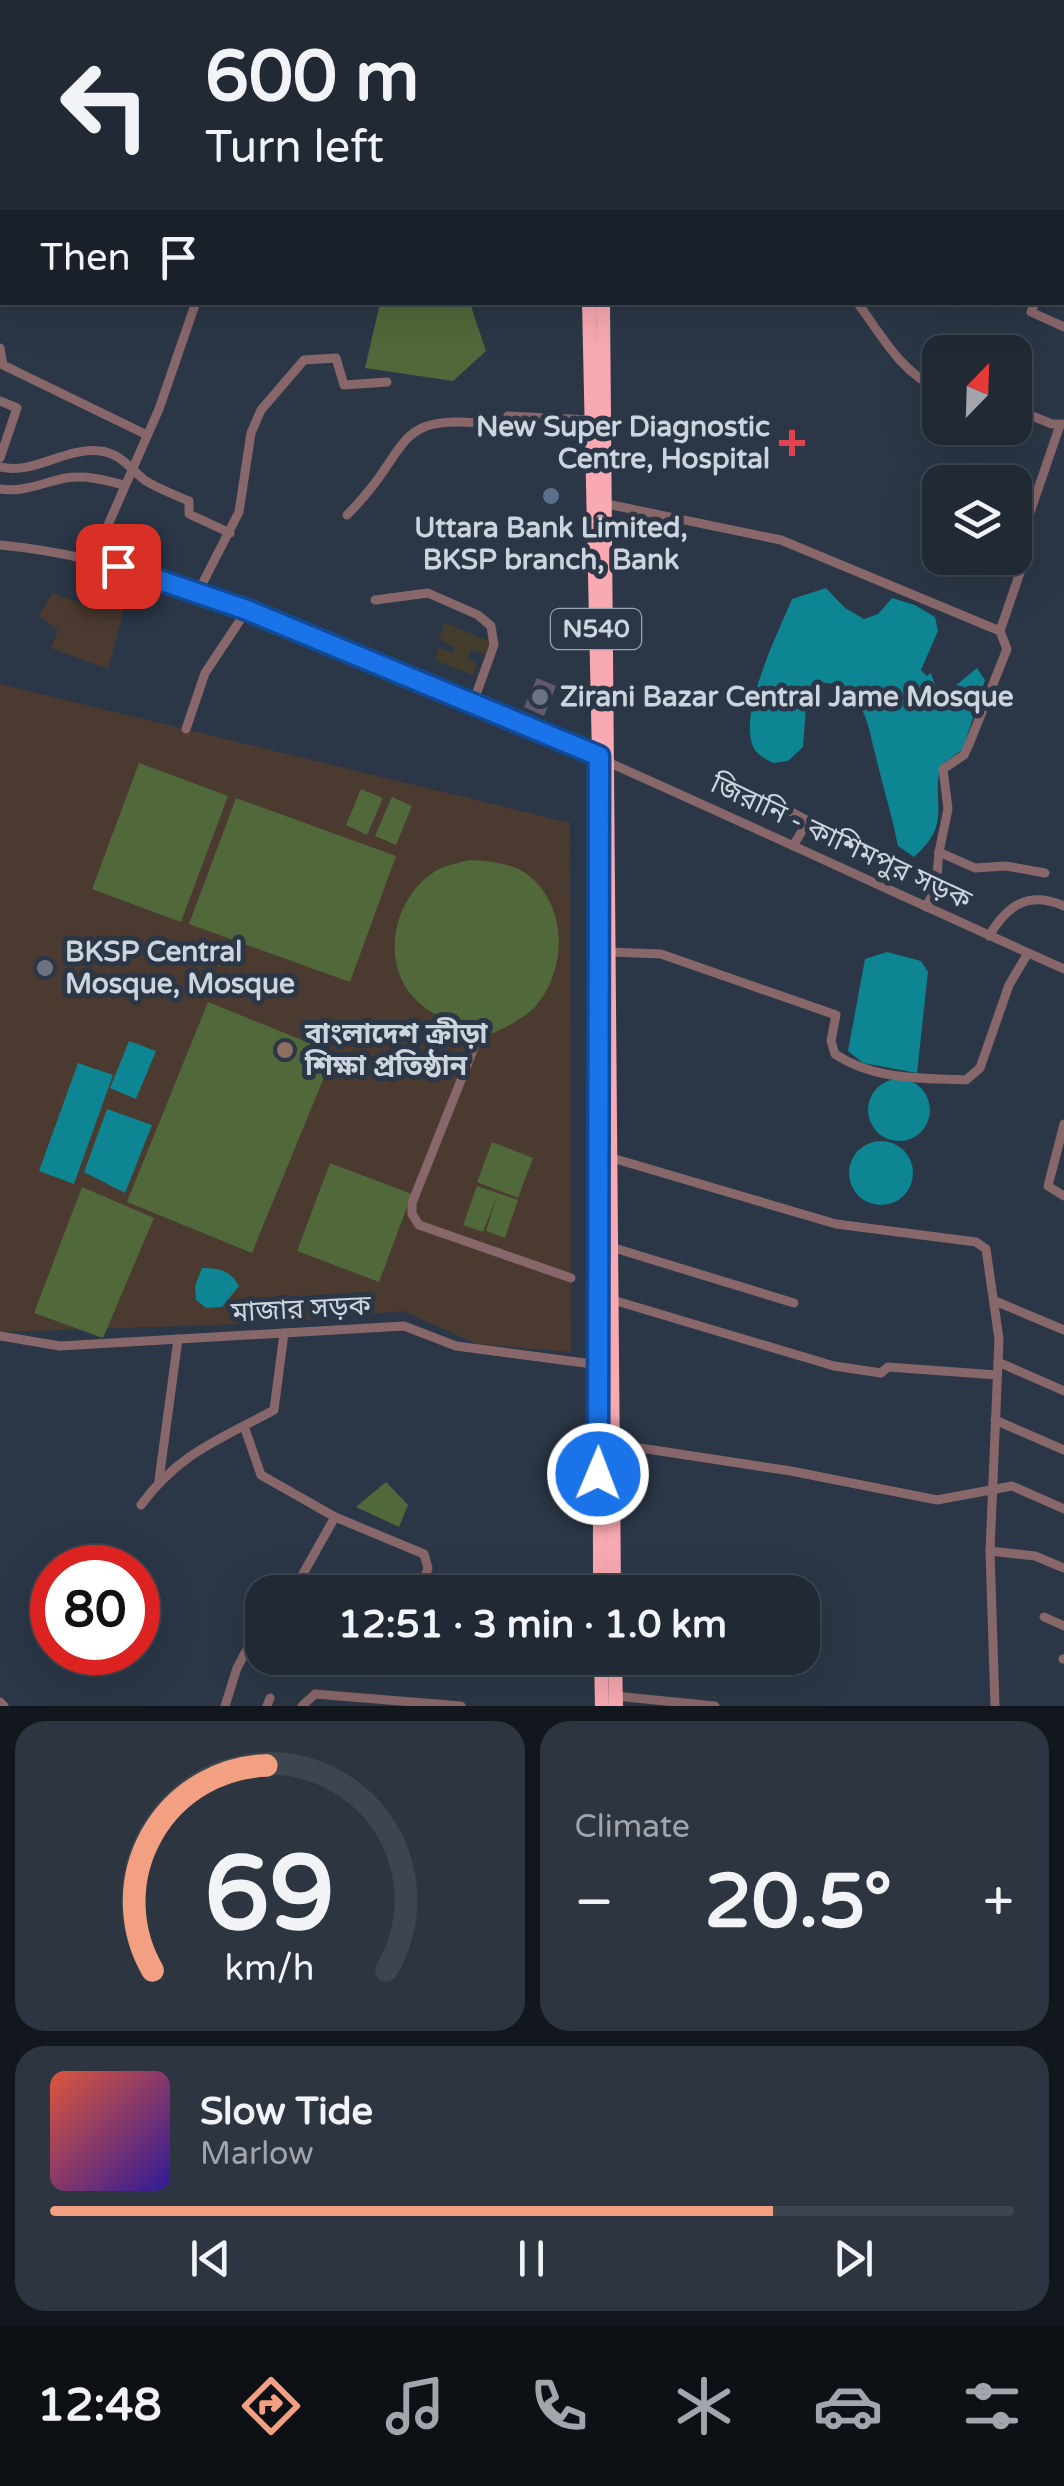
<!DOCTYPE html>
<meta charset="utf-8">
<style>
body{margin:0;font-family:"Varela Round","Noto Sans Bengali",sans-serif;background:#2d3540;color:#f1f3f6;height:100vh;display:flex;flex-direction:column;font-size:38px;white-space:nowrap}
*{box-sizing:border-box;margin:0}
p{font-size:32px;color:#a2a6ac}
.icon{flex:none;width:55px;height:55px;fill:none;stroke:currentColor;stroke-width:2;stroke-linecap:round;stroke-linejoin:round}
.map{position:relative;height:1706px;overflow:hidden}
.drawer{display:flex;flex-direction:column;gap:15px;padding:15px;background:#12171d;flex:1}
.drawer>*{flex:none}
.top-card{position:absolute;left:0px;top:0px;width:1065px;height:305px;box-shadow:0 10px 40px #0002,0 0 0 2px #3d454f;background:#202934;color:#f1f3f6;overflow:hidden}
.needle{width:65px;rotate:23deg}
.buttons{position:absolute;left:922px;top:335px;display:grid;gap:20px}
.buttons a{display:grid;place-items:center;width:110px;height:110px;border-radius:20px;background:#202934;box-shadow:0 10px 40px #0002,0 0 0 2px #3d454f;font-size:50px}
.speed{position:absolute;left:30px;top:1545px;display:flex;gap:20px;font-size:50px;font-weight:700;text-align:center}
.speed>*{display:grid;place-content:center;width:130px;height:130px;border-radius:50%;background:#202934;box-shadow:0 10px 40px #0002,0 0 0 2px #3d454f;line-height:1}
.speed .limit{border:15px solid #d22;background:#fff;color:#111}
.pin{position:absolute;display:grid;place-items:center;width:85px;height:85px;color:#fff;margin:-42px;border-radius:20px;box-shadow:0 5px 15px #0006}
.me{position:absolute;width:110px;margin:-55px;rotate:1deg;stroke-linejoin:round;filter:drop-shadow(0 0 8px #0008)}
.turn{display:flex;align-items:center;gap:35px;height:210px;padding:0 40px;font-size:45px}
.turn .icon{width:130px;height:130px;stroke-width:2.5}
.turn b{display:block;font-size:70px;line-height:85px}
.then{display:flex;align-items:center;height:95px;padding:0 40px;background:#0003;gap:20px;font-size:38px}
.big{font-size:75px;font-weight:700;line-height:1.1}
.drawer .tile{flex:1;display:flex;flex-direction:column;justify-content:center;gap:15px;min-width:0;padding:0 35px;border-radius:30px;background:#2d3540}
.drawer .dial{align-items:center;gap:0}
.dial svg{height:260px;overflow:visible;fill:none;stroke:#3d454f;stroke-width:7;stroke-linecap:round;text-anchor:middle}
.dial text{fill:#f1f3f6;stroke:none}
.song{display:flex;align-items:center;gap:30px}
.cover{width:120px;height:120px;border-radius:15px;background:linear-gradient(135deg,hsl(10 70% 55%),hsl(250 70% 35%))}
.played{height:10px;border-radius:5px;background:linear-gradient(90deg,#f2a081 75%,#3d454f 75%)}
.keys{display:flex;justify-content:space-around;direction:ltr}
.heat{display:flex;justify-content:space-between;align-items:center;font-size:55px;direction:ltr}
.drawer .tiles{flex:1;display:grid;gap:15px;grid-template-columns:1fr 1fr}
.tile:last-child{grid-column:span 2}
.trip{position:absolute;left:245px;top:1575px;width:575px;height:100px;border-radius:30px;background:#202934;box-shadow:0 10px 40px #0002,0 0 0 2px #3d454f;font-weight:700;line-height:100px;text-align:center}
.menu{display:flex;height:160px;justify-content:space-around;align-items:center;background:#0d1015;color:#a2a6ac}
.menu .icon{width:70px;height:70px}
.menu .on{color:#f2a081}
.menu b{font-size:45px;color:#f1f3f6}
.map>svg:first-child{display:block}
.education{fill:#4b3a2f}
.medical{fill:#453d2c}
.green{fill:#50683a}
.water{fill:#0d8592}
.building{fill:#605a6d}
.lines{fill:none;stroke-linecap:round;stroke-linejoin:round}
.minor{stroke:#88676a;stroke-width:9}
.highway{stroke:#f8a9b1;stroke-width:14}
.route-casing{stroke:#114b97;stroke-width:25}
.route{stroke:#1a73e8;stroke-width:18}
.health-dot{fill:#e0444e;stroke:#2b3746;stroke-width:4}
.service-dot{fill:#5c6f8a;stroke:#2b3746;stroke-width:4}
.worship-dot{fill:#6b7280;stroke:#2b3746;stroke-width:4}
.education-dot{fill:#8d6e63;stroke:#2b3746;stroke-width:4}
.labels{text-anchor:middle;dominant-baseline:central;stroke-width:10;stroke-linejoin:round;paint-order:stroke}
.shield{fill:#2b3746;stroke:#9ca5b0;stroke-width:2.5}
.shield-label{font-size:25px;font-weight:bold;fill:#ccd4dd}
.poi-label{font-size:28px;font-weight:bold;fill:#ccd4dd;stroke:#2b3746;text-anchor:start}
.street-label{font-size:28px;fill:#ccd4dd;stroke:#2b3746}
</style>
<div class="map">
<svg width="1064" height="1706" viewBox="0 0 1064 1706">
<rect width="100%" height="100%" fill="#2b3746"/>
<g class="education">
<polygon points="53,593 87,606 88,598 125,605 108,669 51,648 58,631 39,615"/>
<polygon points="0,684 570,823 571,1352 477,1344 403,1311 273,1323 0,1332"/>
</g>
<polygon class="medical" points="445,623 491,642 486,654 470,650 467,658 477,664 473,675 435,660 439,648 453,653 455,648 439,639"/>
<g class="green">
<polygon points="380,303 470,303 486,351 453,381 365,368"/>
<polygon points="139,763 228,796 181,922 92,889"/>
<polygon points="361,789 383,798 367,835 346,825"/>
<polygon points="392,797 412,806 396,845 375,836"/>
<polygon points="236,798 396,856 350,982 189,924"/>
<path d="M469,860C489,861 512,863 528,875C569,907 567,972 534,1008C523,1019 507,1026 494,1033C466,1028 438,1021 417,1001C378,965 393,894 439,869C448,865 459,863 469,860Z"/>
<polygon points="208,1002 334,1053 252,1253 127,1202"/>
<polygon points="492,1142 533,1158 518,1198 477,1182"/>
<polygon points="330,1163 412,1194 379,1282 297,1251"/>
<polygon points="477,1186 518,1200 505,1238 486,1231 497,1196 483,1232 463,1225"/>
<polygon points="82,1187 154,1218 103,1338 34,1313"/>
<polygon points="386,1482 408,1505 399,1527 356,1507"/>
</g>
<g class="water">
<path d="M826,588L845,608L864,619L878,614L892,598L915,605L935,617L938,631L921,670L927,676L931,673L937,690L949,691L977,668L985,680L963,749L940,766C932,807 952,823 914,857L898,846C892,815 882,784 875,753C867,720 861,680 817,683L807,693L803,747L788,761L774,763C767,760 759,756 755,750C735,718 779,631 792,599Z"/>
<polygon points="887,952 921,961 928,972 917,1073 863,1063 848,1051 865,959"/>
<polygon points="129,1041 156,1051 136,1099 110,1088"/>
<polygon points="78,1063 113,1075 74,1184 39,1171"/>
<circle cx="899" cy="1110" r="31"/>
<polygon points="107,1109 152,1125 125,1193 84,1172"/>
<circle cx="881" cy="1173" r="32"/>
<path d="M202,1268C219,1268 230,1270 239,1286L222,1307L206,1308L196,1300L195,1286Z"/>
</g>
<polygon class="building" points="537,678 556,686 544,716 524,707"/>
<g class="lines">
<g class="minor">
<polyline points="728,0 736,2"/>
<polyline points="1062,20 1064,18"/>
<polyline points="1062,232 1064,232"/>
<path d="M857,302C880,333 903,376 940,389"/>
<polyline points="1035,302 1031,312 1064,327"/>
<polyline points="0,348 3,365 147,435"/>
<polyline points="0,401 17,408 0,458"/>
<polyline points="1015,409 1052,424 1064,424"/>
<path d="M0,467C34,475 65,447 100,451C121,453 131,470 146,481C159,489 175,495 189,501V514L230,533"/>
<path d="M0,489C23,493 44,482 66,478C86,475 105,480 124,485"/>
<polyline points="602,503 781,540 1000,631 1007,649 970,742 964,755 943,769 948,809 939,852 975,868 1006,866 1045,873"/>
<path d="M347,515C417,446 386,409 504,426L508,416L590,420"/>
<path d="M0,545C139,558 267,618 394,670C621,764 841,869 1064,969"/>
<polyline points="93,559 159,409 196,302"/>
<polyline points="198,592 239,512 251,433 261,410 304,360 336,358 344,385 387,382"/>
<polyline points="375,600 428,593 478,615 491,626 494,645 473,703"/>
<polyline points="1000,631 1025,558 1024,530 1060,425"/>
<polyline points="186,729 205,673 247,610"/>
<polyline points="786,809 808,821"/>
<polyline points="793,846 808,821 856,839"/>
<polyline points="926,907 936,887 939,852"/>
<path d="M989,936C1008,904 1029,891 1064,906"/>
<path d="M610,952L661,954L836,1015L831,1041L835,1054C873,1080 921,1078 966,1080L980,1068L1009,985L1028,953"/>
<polyline points="475,1045 412,1203 412,1214 419,1225 571,1278"/>
<polyline points="1064,1124 1048,1186 1064,1196"/>
<polyline points="612,1158 836,1224 976,1242 986,1249 999,1339 990,1551 995,1706"/>
<polyline points="611,1247 794,1303"/>
<polyline points="613,1300 834,1366 881,1373 888,1367 997,1375"/>
<polyline points="995,1301 1064,1330"/>
<polyline points="0,1336 60,1346 404,1326 456,1346 600,1365"/>
<polyline points="998,1362 1064,1391"/>
<polyline points="995,1420 1064,1450"/>
<polyline points="244,1426 261,1475 335,1517 424,1554 428,1568 420,1592"/>
<polyline points="614,1444 791,1471 937,1500 1012,1486 1064,1509"/>
<polyline points="159,1480 178,1339"/>
<path d="M141,1505C179,1453 219,1440 274,1410L284,1333"/>
<polyline points="990,1551 1035,1556 1064,1568"/>
<polyline points="285,1592 300,1579 335,1517"/>
<polyline points="1044,1617 1064,1626"/>
<polyline points="400,1658 601,1671"/>
<polyline points="1063,1659 1064,1659"/>
<polyline points="615,1696 715,1706"/>
<polyline points="0,1702 4,1706"/>
<polyline points="225,1706 237,1668 262,1621"/>
<polyline points="267,1706 270,1698"/>
<polyline points="302,1706 315,1694 461,1706"/>
</g>
<g class="highway">
<polyline points="588,0 588,2"/>
<polyline points="600,0 600,2"/>
<polyline points="589,302 599,756 600,1592"/>
<polyline points="603,302 614,1592"/>
<polyline points="601,1658 602,1706"/>
<polyline points="615,1658 616,1706"/>
</g>
</g>
<g class="lines">
<defs>
<polyline id="route" points="118,566 247,610 599,756 598,1474"/>
</defs>
<use href="#route" class="route-casing"/>
<use href="#route" class="route"/>
</g>
<path class="health-dot" d="M787 428h10v10h10v10h-10v10h-10v-10h-10v-10h10z"/>
<circle class="service-dot" cx="551" cy="496" r="10"/>
<g class="worship-dot">
<circle cx="540" cy="697" r="10"/>
<circle cx="45" cy="968" r="10"/>
</g>
<circle class="education-dot" cx="285" cy="1050" r="10"/>
<g class="labels">
<rect class="shield" x="551" y="609" width="90" height="40" rx="8"/>
<g class="shield-label">
<text x="596" y="629">N540</text>
</g>
<g class="poi-label">
<text x="770" y="427" text-anchor="end">New Super Diagnostic<tspan x="770" dy="32">Centre, Hospital</tspan></text>
<text x="551" y="528" text-anchor="middle">Uttara Bank Limited,<tspan x="551" dy="32">BKSP branch, Bank</tspan></text>
<text x="560" y="697">Zirani Bazar Central Jame Mosque</text>
<text x="65" y="952">BKSP Central<tspan x="65" dy="32">Mosque, Mosque</tspan></text>
<text x="305" y="1034">বাংলাদেশ ক্রীড়া<tspan x="305" dy="32">শিক্ষা প্রতিষ্ঠান</tspan></text>
</g>
<g class="street-label">
<text transform="translate(841 842) rotate(25)">জিরানি - কাশিমপুর সড়ক</text>
<text transform="translate(301 1309) rotate(-3)">মাজার সড়ক</text>
</g>
</g>
</svg>
<div class="buttons">
<a><svg class="needle" viewBox="-14 -14 28 28"><path d="M0-13l5 13h-10z" fill="#e53935"/><path d="M0 13l5-13h-10z" fill="#a2a6ac"/></svg></a>
<a><svg class="icon" aria-label="layers" viewBox="0 0 24 24"><path d="M12 4l9 5-9 5-9-5zM3 14l9 5 9-5"/></svg></a>
</div>
<div class="speed"><div class="limit">80</div></div>
<div class="pin" style="left:118px;top:566px;background:#d93025"><svg class="icon" aria-label="arrive" viewBox="0 0 24 24"><path d="M6 21V4h12l-3 4 3 4H6"/></svg></div>
<svg class="me" style="left:598px;top:1474px" viewBox="-20 -20 40 40"><circle r="17" fill="#1a73e8" stroke="#fff" stroke-width="3"/><path d="M0-11L8 9 0 5-8 9z" fill="#fff"/></svg>
<div class="trip">12:51 · 3 min · 1.0 km</div>
<div class="top-card">
<div class="turn"><svg class="icon" aria-label="left" viewBox="0 0 24 24"><path d="M17 20v-9H6M10 6l-5 5 5 5"/></svg><div><b>600 m</b>Turn left</div></div>
<div class="then">Then<svg class="icon" aria-label="arrive" viewBox="0 0 24 24"><path d="M6 21V4h12l-3 4 3 4H6"/></svg></div>
</div>
</div>
<section class="drawer">
<div class="tiles">
<div class="tile dial"><svg viewBox="0 0 100 80">
<path d="M14 69A42 42 0 1 1 86 69"/>
<path d="M14 69A42 42 0 0 1 49 6" stroke="#f2a081"/>
<text x="50" y="56" font-size="32" font-weight="700">69</text>
<text x="50" y="72" font-size="11">km/h</text>
</svg></div>
<div class="tile"><p>Climate</p>
<div class="heat"><a>−</a><b class="big">20.5°</b><a>+</a></div>
</div>
<div class="tile">
<div class="song"><i class="cover"></i><div><b>Slow Tide</b><p>Marlow</p></div></div>
<div class="played"></div>
<div class="keys"><svg class="icon" aria-label="previous" viewBox="0 0 24 24"><path d="M18 5L8 12l10 7zM5 5v14"/></svg><svg class="icon" aria-label="pause" viewBox="0 0 24 24"><path d="M8 5v14M16 5v14"/></svg><svg class="icon" aria-label="next" viewBox="0 0 24 24"><path d="M6 5l10 7-10 7zM19 5v14"/></svg></div>
</div>
</div>
</section>
<nav class="menu">
<b>12:48</b>
<svg class="icon on" aria-label="directions" viewBox="0 0 24 24"><path d="M12 3l9 9-9 9-9-9zM9 14v-3h6M13 9l2 2-2 2"/></svg>
<svg class="icon" aria-label="music" viewBox="0 0 24 24"><path d="M9 18V5l10-2v13"/><circle cx="6" cy="18" r="3"/><circle cx="16" cy="16" r="3"/></svg>
<svg class="icon" aria-label="phone" viewBox="0 0 24 24"><path d="M5 4h4l2 5-3 2q2 4 5 5l2-3 5 2v4C11 20 4 13 5 4z"/></svg>
<svg class="icon" aria-label="climate" viewBox="0 0 24 24"><path d="M12 3v18M4 7l16 10M4 17L20 7"/></svg>
<svg class="icon" aria-label="car" viewBox="0 0 24 24"><path d="M5 17H2v-5l4-1 3-4h7l3 4 3 1v5h-3M9 17h6M6 11h13"/><circle cx="7" cy="17" r="2"/><circle cx="17" cy="17" r="2"/></svg>
<svg class="icon" aria-label="filters" viewBox="0 0 24 24"><path d="M4 7h16M4 17h16"/><circle cx="9" cy="7" r="2"/><circle cx="15" cy="17" r="2"/></svg>
</nav>
